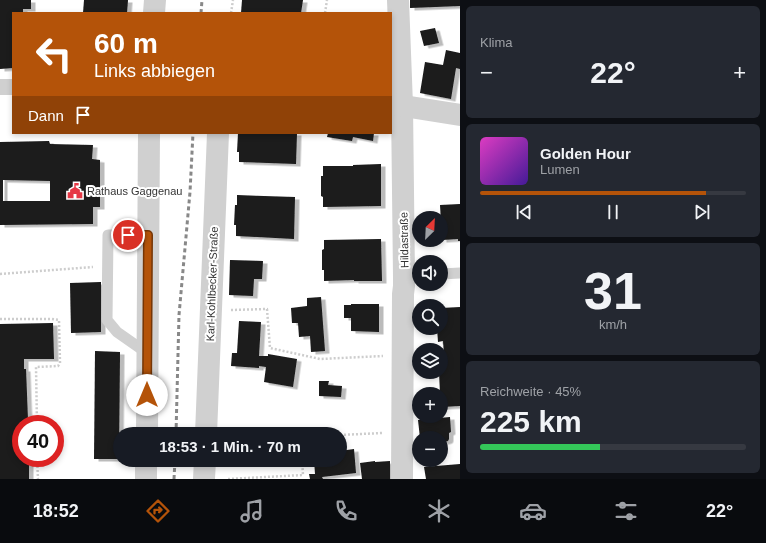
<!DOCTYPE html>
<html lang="de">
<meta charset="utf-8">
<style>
body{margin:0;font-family:Arial,sans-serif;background:#242831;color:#f1f3f6;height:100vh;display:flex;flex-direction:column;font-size:15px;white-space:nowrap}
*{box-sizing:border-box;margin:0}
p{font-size:13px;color:#9ea1a6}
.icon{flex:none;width:22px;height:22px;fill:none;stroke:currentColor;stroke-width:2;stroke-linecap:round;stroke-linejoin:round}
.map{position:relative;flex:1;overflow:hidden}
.sheet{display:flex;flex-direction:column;gap:6px;padding:6px;background:#0d0f14;width:306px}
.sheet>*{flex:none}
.top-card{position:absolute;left:12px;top:12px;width:380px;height:122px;border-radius:0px;box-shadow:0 2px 6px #0003;background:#b45309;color:#fff;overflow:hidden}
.needle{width:26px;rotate:24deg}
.controls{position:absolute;left:412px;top:211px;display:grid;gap:8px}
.controls a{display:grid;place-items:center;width:36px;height:36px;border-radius:50%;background:#171b24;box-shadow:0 2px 6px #0003;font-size:20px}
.speed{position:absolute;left:12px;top:415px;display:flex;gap:8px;font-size:20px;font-weight:700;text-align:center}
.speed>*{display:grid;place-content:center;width:52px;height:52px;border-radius:50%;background:#171b24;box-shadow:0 2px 6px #0003;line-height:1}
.speed .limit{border:6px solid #d22;background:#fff;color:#111}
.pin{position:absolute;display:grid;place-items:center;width:34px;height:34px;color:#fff;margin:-17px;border:2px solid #fff;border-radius:50%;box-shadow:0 1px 4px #0007}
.me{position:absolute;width:44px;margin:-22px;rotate:0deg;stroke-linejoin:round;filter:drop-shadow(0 0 3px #0008)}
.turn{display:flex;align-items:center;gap:14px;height:84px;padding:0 16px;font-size:18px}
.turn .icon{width:52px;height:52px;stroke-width:2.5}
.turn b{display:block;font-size:28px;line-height:34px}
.then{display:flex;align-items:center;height:38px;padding:0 16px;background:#0003;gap:8px;font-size:15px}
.big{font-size:30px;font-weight:800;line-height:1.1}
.sheet .widget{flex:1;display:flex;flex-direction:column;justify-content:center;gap:6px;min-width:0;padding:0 14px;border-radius:6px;background:#242831}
.sheet .dial{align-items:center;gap:0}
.dial b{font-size:52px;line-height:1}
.song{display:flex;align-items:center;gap:12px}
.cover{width:48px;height:48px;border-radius:6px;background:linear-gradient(135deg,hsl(310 70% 55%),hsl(260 70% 35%))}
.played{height:4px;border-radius:2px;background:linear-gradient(90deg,#b45309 85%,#363941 85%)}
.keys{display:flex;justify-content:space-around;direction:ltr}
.heat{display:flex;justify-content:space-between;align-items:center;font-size:22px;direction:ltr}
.charge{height:6px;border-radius:3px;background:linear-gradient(90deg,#34c759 45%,#363941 0)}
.trip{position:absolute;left:113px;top:427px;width:234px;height:40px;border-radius:20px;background:#171b24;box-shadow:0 2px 6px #0003;font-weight:800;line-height:40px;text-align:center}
.tabs{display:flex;height:64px;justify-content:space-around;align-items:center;background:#090b0e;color:#9ea1a6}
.tabs .icon{width:28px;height:28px}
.tabs .active{color:#b45309}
.tabs b{font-size:18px;color:#f1f3f6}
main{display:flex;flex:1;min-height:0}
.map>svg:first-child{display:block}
.building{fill:#1a1a1a;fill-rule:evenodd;filter:url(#shadow)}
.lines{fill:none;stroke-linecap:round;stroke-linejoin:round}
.path{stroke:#cdcdcd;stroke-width:2.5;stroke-dasharray:2 2;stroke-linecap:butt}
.service{stroke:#d0d0d0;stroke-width:11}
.pedestrian{stroke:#d0d0d0;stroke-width:16}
.minor{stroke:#d0d0d0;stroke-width:22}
.tertiary{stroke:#d0d0d0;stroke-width:22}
.rail{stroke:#888;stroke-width:3;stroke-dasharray:4 3;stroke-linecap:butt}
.route-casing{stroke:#753606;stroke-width:10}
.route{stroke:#b45309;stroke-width:7}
.labels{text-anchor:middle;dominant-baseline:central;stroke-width:4;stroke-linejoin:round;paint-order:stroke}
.poi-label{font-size:11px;fill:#333;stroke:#fff;text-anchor:start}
.street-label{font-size:11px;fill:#333;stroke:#fff}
</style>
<main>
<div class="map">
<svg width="460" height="479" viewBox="0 0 460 479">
<defs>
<filter id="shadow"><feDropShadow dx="4.5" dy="2.5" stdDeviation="0" flood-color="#0004"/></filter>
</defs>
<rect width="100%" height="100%" fill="#fff"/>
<g class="building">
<polygon points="0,0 31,0 31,9 23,9 23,13 13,13 13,68 0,69"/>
<polygon points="84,0 128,0 127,13 83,13"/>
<polygon points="242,0 303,0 301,13 241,13"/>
<polygon points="410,0 460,0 460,6 410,8"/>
<polygon points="435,28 439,43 424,46 420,31"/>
<polygon points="446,50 460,53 460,69 456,68 451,99 420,93 425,62 443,65"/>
<polygon points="238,133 297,133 296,164 239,162 239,152 237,152"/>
<polygon points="328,133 374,133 373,141 353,137 352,141 327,137"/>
<path d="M49,141L50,144L93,145L92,159L100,160V207H93V224L0,225V142ZM3,180L50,181V201H3Z"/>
<polygon points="381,164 381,206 323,207 323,197 321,196 321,176 323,176 323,166 353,166 353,165"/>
<polygon points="237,195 295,197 294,239 236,236 236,225 234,225 235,205 237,205"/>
<polygon points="460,204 460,241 458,241 458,239 442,240 440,205"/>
<polygon points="381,239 382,281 354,281 354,280 324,281 324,270 322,270 322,250 324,249 324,240"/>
<polygon points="230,260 263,261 262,279 254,279 253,296 229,295"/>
<polygon points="101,282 101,332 71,333 70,283"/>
<polygon points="321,297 325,351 311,352 310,336 299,337 298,323 292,323 291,308 307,306 307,298"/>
<polygon points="351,304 379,304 379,332 351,331 351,318 344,318 344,305 351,305"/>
<polygon points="460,307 460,406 441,407 441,394 440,394 439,372 441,372 441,355 444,355 443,341 438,342 437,328 441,328 441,308"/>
<polygon points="239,321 261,322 259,356 268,356 268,354 297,359 293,387 264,382 266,367 259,366 259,368 231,366 232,353 237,353"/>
<polygon points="53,323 54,359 24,359 24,369 26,369 28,420 25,420 25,424 21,424 21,458 29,458 29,479 0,479 0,324"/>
<polygon points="95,351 120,352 119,459 94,459"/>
<polygon points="319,381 329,381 328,385 342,386 341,397 319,396"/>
<polygon points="450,417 451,432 449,433 449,439 448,441 444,442 441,440 441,438 438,438 438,437 420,438 418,420"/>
<polygon points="354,449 356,473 322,477 323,479 310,479 309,474 315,474 314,460 340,460 340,451"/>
<polygon points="375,461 375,462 390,461 390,479 362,479 360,463"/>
<polygon points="460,464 460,479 426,479 424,467"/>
</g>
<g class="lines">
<g class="path">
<polyline points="231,13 233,0"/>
<polyline points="325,13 327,0"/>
<polyline points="0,274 93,267"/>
<polyline points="231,310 267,309 270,348 320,359 383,356"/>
<polyline points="0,319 52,319 59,320 60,363 58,366 36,367 37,424"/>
<polyline points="340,435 382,433"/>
<polyline points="37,458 38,479 40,479"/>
<polyline points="228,479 303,475 302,460"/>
</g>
<g class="service">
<polyline points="441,274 460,273"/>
<polyline points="404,277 419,276"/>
<polyline points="147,353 117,332 107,320 108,235 149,235"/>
</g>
<polyline class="pedestrian" points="0,87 13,87"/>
<g class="minor">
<polyline points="398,0 402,105 404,277 404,286 403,294 402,479"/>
<polyline points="391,104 460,115"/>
<polyline points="206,434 218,133"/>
<polyline points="204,479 205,460"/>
</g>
<g class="tertiary">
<polyline points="154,13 155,0"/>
<polyline points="147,434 149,133"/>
<polyline points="146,479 146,460"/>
</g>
<g class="rail">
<polyline points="201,13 202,0"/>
<polyline points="176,434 179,315 190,192 193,133"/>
<polyline points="174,479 175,460"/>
</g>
</g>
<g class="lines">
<defs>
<polyline id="route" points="128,235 148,235 147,395"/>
</defs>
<use href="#route" class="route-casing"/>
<use href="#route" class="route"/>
</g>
<defs>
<symbol id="civic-bare" viewBox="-9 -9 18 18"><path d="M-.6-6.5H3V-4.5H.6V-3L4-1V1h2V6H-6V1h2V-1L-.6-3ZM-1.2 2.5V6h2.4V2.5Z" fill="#e63946" stroke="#fff" stroke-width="2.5" paint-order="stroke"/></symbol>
</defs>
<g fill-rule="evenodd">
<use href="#civic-bare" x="64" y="180" width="22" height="22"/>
</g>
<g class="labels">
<g class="poi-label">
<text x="87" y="191">Rathaus Gaggenau</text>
</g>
<g class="street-label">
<text transform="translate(404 240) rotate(-91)">Hildastraße</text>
<text transform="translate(212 284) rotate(-88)">Karl-Kohlbecker-Straße</text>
</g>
</g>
</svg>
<div class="controls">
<a><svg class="needle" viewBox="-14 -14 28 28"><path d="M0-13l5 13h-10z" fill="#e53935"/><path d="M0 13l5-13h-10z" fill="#9ea1a6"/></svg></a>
<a><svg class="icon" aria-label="sound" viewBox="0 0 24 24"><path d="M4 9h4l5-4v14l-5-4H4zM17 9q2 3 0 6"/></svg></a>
<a><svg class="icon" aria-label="search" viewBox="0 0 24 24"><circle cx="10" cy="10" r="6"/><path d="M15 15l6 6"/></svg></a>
<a><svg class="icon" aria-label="layers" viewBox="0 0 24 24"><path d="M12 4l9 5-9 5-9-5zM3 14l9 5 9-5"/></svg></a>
<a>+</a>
<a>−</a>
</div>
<div class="speed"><div class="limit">40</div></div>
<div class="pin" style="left:128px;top:235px;background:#d93025"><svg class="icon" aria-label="arrive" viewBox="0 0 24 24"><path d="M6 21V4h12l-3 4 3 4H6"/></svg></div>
<svg class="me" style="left:147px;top:395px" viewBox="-20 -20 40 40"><circle r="19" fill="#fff"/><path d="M0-13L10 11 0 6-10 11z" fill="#b45309"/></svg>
<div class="trip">18:53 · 1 Min. · 70 m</div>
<div class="top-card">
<div class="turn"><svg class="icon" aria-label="left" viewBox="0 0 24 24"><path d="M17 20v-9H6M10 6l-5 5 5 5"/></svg><div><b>60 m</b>Links abbiegen</div></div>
<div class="then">Dann<svg class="icon" aria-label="arrive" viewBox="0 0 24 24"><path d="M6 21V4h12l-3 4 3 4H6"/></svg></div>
</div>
</div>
<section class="sheet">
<div class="widget"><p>Klima</p>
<div class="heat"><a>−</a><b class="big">22°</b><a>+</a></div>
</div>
<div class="widget">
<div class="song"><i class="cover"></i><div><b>Golden Hour</b><p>Lumen</p></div></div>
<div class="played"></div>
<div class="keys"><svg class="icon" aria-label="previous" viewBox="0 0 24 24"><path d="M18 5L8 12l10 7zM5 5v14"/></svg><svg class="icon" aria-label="pause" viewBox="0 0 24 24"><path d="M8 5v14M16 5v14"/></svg><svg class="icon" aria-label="next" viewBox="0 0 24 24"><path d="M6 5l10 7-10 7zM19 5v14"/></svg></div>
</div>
<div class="widget dial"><b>31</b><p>km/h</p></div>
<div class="widget"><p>Reichweite · 45%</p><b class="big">225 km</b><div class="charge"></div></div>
</section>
</main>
<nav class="tabs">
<b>18:52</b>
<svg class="icon active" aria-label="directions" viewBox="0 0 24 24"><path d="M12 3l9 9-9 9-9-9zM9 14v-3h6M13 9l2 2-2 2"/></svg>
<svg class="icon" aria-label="music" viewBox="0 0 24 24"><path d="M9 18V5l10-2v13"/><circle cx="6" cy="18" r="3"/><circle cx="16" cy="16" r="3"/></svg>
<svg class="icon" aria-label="phone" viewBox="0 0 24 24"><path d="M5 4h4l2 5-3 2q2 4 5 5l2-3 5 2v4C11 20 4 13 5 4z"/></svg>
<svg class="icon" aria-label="climate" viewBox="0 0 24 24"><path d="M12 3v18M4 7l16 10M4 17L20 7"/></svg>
<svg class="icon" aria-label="car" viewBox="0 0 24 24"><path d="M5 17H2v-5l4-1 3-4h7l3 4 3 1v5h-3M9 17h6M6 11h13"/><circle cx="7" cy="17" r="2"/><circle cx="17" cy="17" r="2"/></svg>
<svg class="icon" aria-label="filters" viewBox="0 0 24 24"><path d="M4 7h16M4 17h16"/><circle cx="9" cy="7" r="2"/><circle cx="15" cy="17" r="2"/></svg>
<b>22°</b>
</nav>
